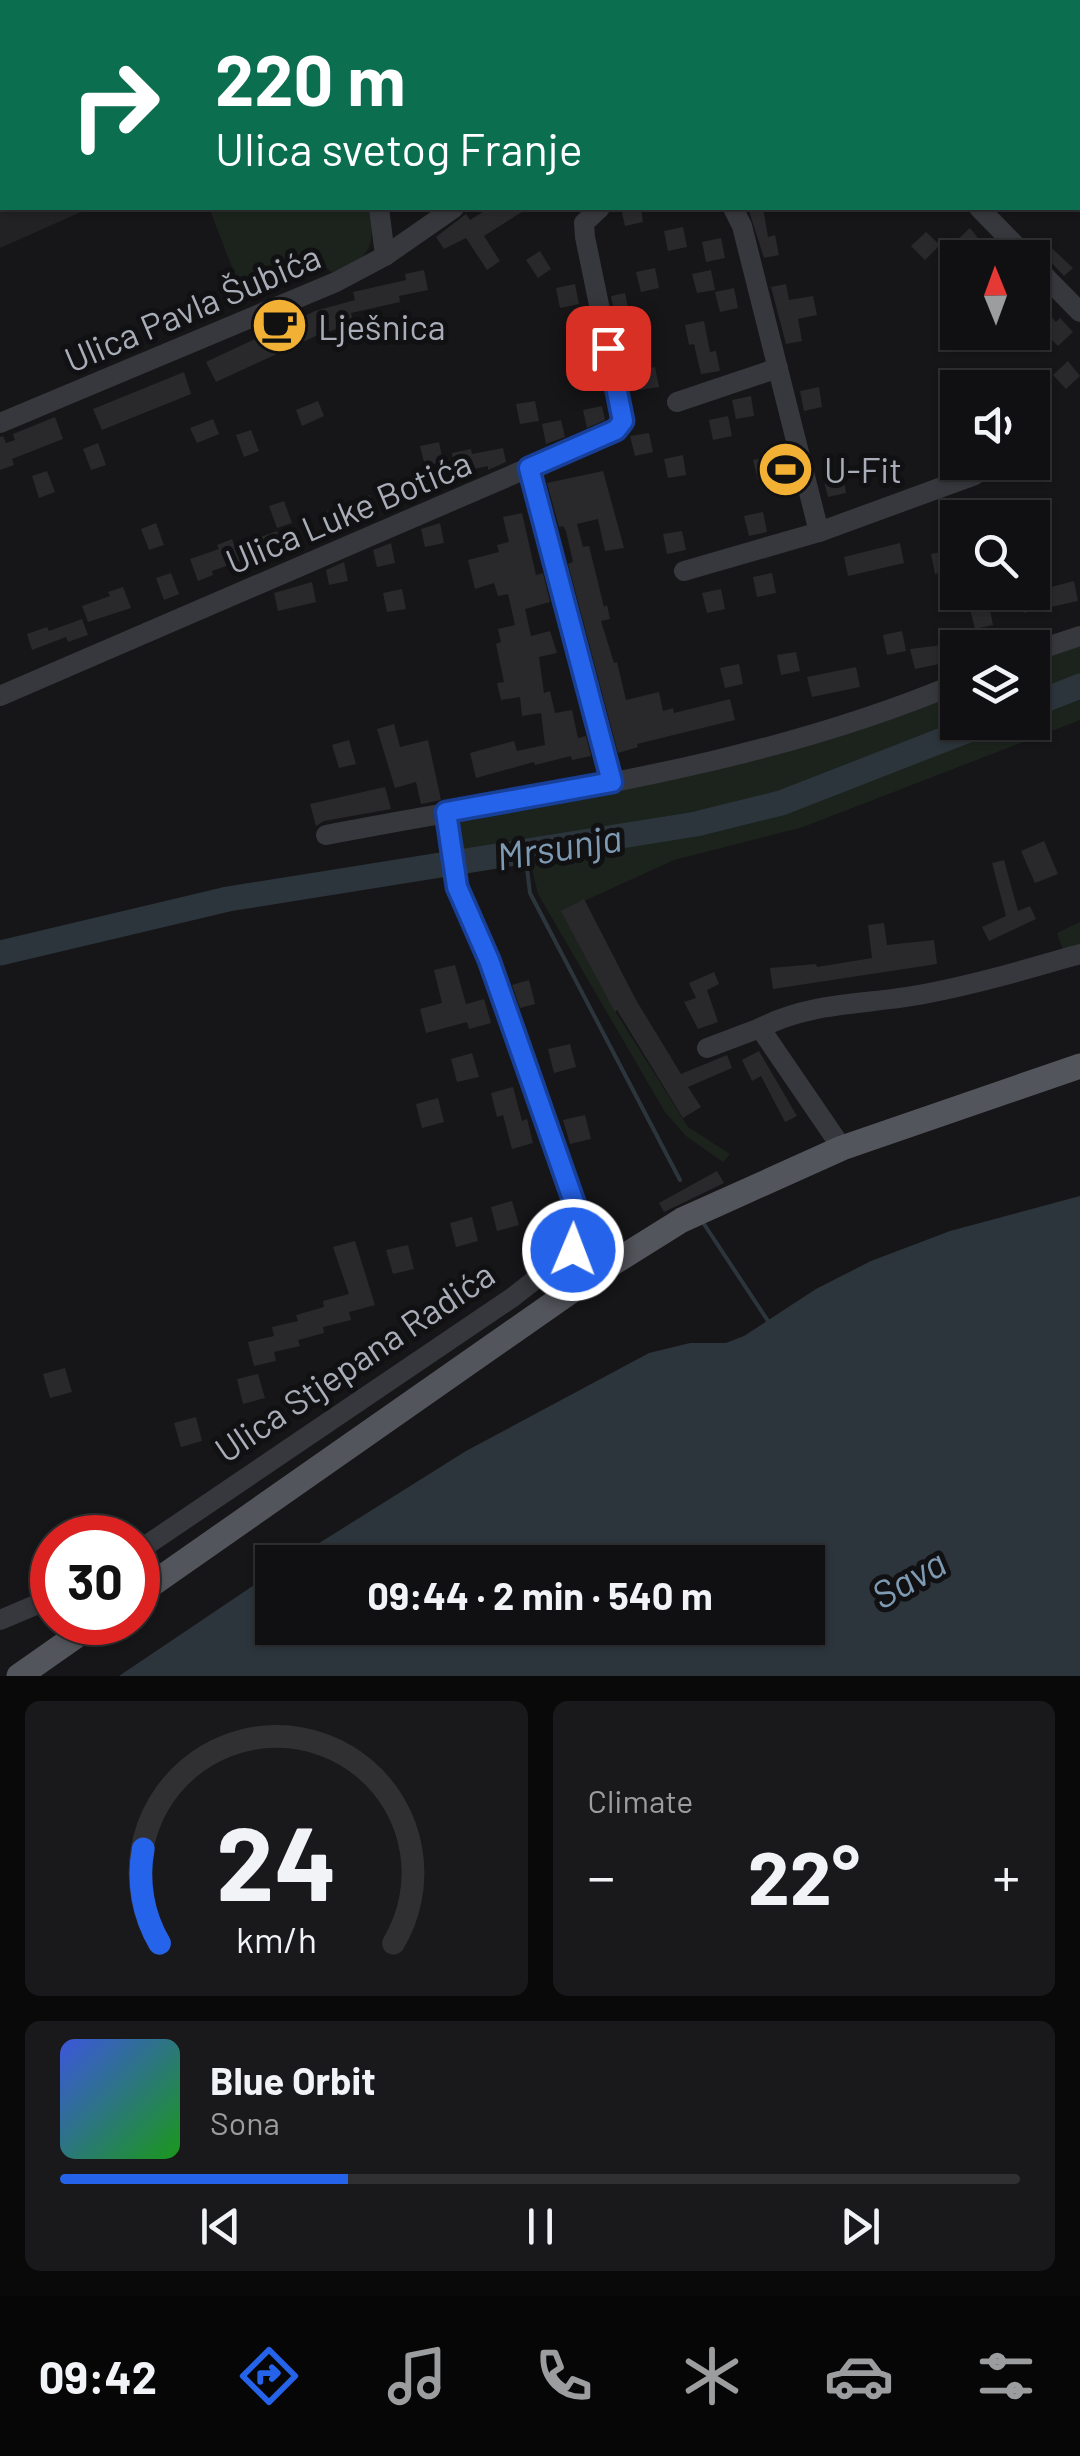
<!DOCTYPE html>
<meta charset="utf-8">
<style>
body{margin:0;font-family:Barlow,sans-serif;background:#19191b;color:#f1f3f6;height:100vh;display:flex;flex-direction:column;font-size:38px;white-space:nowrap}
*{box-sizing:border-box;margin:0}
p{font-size:32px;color:#9c9d9f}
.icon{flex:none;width:55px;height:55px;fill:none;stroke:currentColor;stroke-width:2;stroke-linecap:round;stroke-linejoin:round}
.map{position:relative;height:1676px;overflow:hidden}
.details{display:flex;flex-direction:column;gap:25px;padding:25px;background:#09090a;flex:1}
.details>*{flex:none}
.top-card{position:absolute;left:0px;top:0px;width:1080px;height:210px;box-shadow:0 2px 8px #0004,0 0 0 2px #303032;background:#0b6e4f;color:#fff;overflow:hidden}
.needle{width:65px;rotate:359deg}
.controls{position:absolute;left:940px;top:240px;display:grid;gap:20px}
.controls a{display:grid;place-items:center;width:110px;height:110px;border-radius:0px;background:#101012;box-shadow:0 2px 8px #0004,0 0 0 2px #303032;font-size:50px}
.speed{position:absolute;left:30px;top:1515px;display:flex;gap:20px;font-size:50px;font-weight:700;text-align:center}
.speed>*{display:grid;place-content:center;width:130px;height:130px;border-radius:50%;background:#101012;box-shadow:0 2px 8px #0004,0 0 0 2px #303032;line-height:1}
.speed .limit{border:15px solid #d22;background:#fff;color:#111}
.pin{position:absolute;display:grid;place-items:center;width:85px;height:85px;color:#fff;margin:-42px;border-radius:20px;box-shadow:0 5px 15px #0006}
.me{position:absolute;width:110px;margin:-55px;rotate:1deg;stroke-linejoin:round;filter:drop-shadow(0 0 8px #0008)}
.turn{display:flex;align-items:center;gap:35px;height:210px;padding:0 50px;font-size:45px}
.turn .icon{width:130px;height:130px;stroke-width:2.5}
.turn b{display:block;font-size:70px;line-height:85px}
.big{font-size:75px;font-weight:700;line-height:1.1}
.details .tile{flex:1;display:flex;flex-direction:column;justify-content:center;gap:15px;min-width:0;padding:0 35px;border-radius:15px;background:#19191b}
.details .dial{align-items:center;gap:0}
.dial svg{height:260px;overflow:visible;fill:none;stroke:#303032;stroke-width:7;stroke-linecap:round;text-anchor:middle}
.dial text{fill:#f1f3f6;stroke:none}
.song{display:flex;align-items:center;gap:30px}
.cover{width:120px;height:120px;border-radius:15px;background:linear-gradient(135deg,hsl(230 70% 55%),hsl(120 70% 35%))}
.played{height:10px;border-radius:5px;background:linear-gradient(90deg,#2563eb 30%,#303032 30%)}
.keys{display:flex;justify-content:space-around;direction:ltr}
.heat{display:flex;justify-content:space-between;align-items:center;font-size:55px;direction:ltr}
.details .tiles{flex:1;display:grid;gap:25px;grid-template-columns:1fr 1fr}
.tile:last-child{grid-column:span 2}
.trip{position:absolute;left:255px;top:1545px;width:570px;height:100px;border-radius:0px;background:#101012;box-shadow:0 2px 8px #0004,0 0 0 2px #303032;font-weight:700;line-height:100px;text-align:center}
.dock{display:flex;height:160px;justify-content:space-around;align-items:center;background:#060607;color:#9c9d9f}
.dock .icon{width:70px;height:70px}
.dock .selected{color:#2563eb}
.dock b{font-size:45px;color:#f1f3f6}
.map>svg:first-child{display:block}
.built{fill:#222225}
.green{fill:#1c231d}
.water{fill:#2c353c}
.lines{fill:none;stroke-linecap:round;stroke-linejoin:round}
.stream{stroke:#2c353c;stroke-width:4}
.river{stroke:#2c353c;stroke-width:25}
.building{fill:#29292c}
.minor{stroke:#37383d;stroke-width:20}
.major{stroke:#53555c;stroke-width:25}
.route-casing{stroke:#184099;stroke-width:25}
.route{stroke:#2563eb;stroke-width:18}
.labels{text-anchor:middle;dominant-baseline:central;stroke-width:10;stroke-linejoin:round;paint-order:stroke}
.street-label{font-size:35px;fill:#a8adb8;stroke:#111113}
.poi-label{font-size:35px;fill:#a8adb8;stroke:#111113;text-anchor:start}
.water-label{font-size:38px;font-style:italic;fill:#7f9bb3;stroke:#111113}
</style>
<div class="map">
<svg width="1080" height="1676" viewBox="0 0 1080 1676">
<rect width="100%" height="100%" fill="#161618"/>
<polygon class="built" points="0,0 248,0 248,2 2,2 2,208 90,208 0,248"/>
<g class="green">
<path d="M209,208H370C375,249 371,255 335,275L323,265L243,295Z"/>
<polygon points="1080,641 1080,674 1033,694 1033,658"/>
<polygon points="957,689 958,722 962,723 787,790 732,805 460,852 455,828 457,821"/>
<polygon points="1080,696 1080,720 803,827 674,860 562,911 615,1011 688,1127 730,1154 723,1162 686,1136 665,1112 538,894 530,860 744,823 821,799 1012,723 1032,722 1033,714"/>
<polygon points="1080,922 1080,948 1064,953 1057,933"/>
</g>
<polygon class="water" points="1080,1196 1080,1676 119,1676 272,1573 272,1628 808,1628 808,1562 289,1562 466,1451 649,1353 690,1343 726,1343 744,1336 816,1289 871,1261 950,1231"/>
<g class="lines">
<g class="stream">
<polyline points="525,852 530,893 680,1180"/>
<polyline points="702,1221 768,1321"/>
</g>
<g class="river">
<polyline points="1032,705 1080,686"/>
<polyline points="0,953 228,899 696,824 781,803 989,722"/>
</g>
</g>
<g class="building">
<polygon points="489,208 528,208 484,236 500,261 487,270 466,238 444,249 436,237 466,214 470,220"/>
<polygon points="621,208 641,208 643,222 625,226"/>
<polygon points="748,208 763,208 768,237 775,235 779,255 764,258"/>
<polygon points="683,227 687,247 668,251 664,231"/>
<polygon points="970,228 982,243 996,258 970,258 955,242"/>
<polygon points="926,232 940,245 925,260 911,246"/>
<polygon points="721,238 725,258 706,262 702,242"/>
<polygon points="1041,238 1073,268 1064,276 1034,244"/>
<polygon points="540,251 551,269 538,278 526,260"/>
<polygon points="655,268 659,288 641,292 636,272"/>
<polygon points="424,270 428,290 399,296 400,302 351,313 354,324 320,334 216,382 206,362 315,311 355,300 353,292 406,280 405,274"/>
<polygon points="711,270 715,290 697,293 692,274"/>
<polygon points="575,284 579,304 560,308 556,288"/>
<polygon points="786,284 789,300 813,296 817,315 798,319 802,341 786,344 771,287"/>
<polygon points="734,288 738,308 720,312 715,292"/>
<polygon points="625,293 629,313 615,316 611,296"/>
<polygon points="1041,305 1056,322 1060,318 1073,332 1058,346 1042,330 1039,333 1032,327 1032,313"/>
<polygon points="704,321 710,352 716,351 720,371 701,374 694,344 689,345 685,325"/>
<polygon points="590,334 594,354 575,357 571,337"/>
<polygon points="1068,361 1080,376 1066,389 1053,375"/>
<polygon points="655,367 659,387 640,390 636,371"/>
<polygon points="184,372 191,394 102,430 93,409"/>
<polygon points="819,387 822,407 804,411 800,391"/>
<polygon points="751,396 754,416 736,419 732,400"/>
<polygon points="318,401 324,416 302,426 296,410"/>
<polygon points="535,401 539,421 520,424 516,404"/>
<polygon points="602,406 605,420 587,428 583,410"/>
<polygon points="728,416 732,436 713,440 709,420"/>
<polygon points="55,417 63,439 12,459 14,465 0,470 0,437 3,436 6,443 15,440 13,434"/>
<polygon points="213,419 219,434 197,443 190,428"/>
<polygon points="561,420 565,437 546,444 542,424"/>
<polygon points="251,430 259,451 244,457 236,435"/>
<polygon points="649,433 653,452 635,456 630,436"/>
<polygon points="439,442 443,462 425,466 420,446"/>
<polygon points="98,443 106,465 91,470 83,449"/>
<polygon points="503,448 506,462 488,470 488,466 456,473 452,453 471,449 472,454"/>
<polygon points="683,455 686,475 668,478 664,459"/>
<polygon points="772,456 776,476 758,480 753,460"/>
<polygon points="47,471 55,492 39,498 32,476"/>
<polygon points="603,471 624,548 605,551 598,519 577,524 583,547 589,546 604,607 607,605 610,619 601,621 614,663 617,662 626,700 659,692 663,711 673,708 674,713 730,699 735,720 637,744 638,747 618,753 568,564 573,562 566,531 563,526 559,527 547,483"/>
<polygon points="843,474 846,493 828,497 823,477"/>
<polygon points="370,495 377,514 335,531 327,511"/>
<polygon points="284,501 292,523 277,528 269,506"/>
<polygon points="763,512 767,532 749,536 744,516"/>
<polygon points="522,513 536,575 543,573 550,602 525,609 531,636 550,631 557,653 539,657 544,693 550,691 555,713 572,710 578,738 586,736 591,756 572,760 571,756 535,765 534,762 476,778 470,753 514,741 517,751 545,745 541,713 522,716 520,697 501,700 497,683 504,682 496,644 501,642 498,629 515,625 508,594 498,596 494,583 475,589 468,560 499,552 497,545 509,542 503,517"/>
<polygon points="156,523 164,545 149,550 141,529"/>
<polygon points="440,523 444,543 425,547 421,529"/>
<polygon points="277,531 285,551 263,560 255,539"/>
<polygon points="682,531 686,550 667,554 663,534"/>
<polygon points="232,539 240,561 212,571 213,575 198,581 190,559 219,549 217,545"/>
<polygon points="391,543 395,563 377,567 373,550"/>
<polygon points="900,543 904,563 848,576 844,557"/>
<polygon points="950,550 954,570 935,574 931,554"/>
<polygon points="344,562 348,581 329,585 326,570"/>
<polygon points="171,573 179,594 164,600 156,578"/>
<polygon points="772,573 776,593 757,597 753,577"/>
<polygon points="1074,581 1078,601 1024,613 1020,592 1032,592"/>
<polygon points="312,582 316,602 278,611 274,593"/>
<polygon points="123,587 131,608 88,622 82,606 110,596 108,592"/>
<polygon points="402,589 406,609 387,612 383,593"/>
<polygon points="721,589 725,609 707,613 702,593"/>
<polygon points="989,605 993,625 975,629 970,609"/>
<polygon points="82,619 88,635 68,642 66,637 32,650 27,634 47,627 49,631"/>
<polygon points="902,631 906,651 887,655 883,635"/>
<polygon points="958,643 958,660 915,669 910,649"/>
<polygon points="796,652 800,671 781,675 777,655"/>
<polygon points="739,664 743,684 725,688 720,668"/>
<polygon points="856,667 860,687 812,697 807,677"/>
<polygon points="394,724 400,747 428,740 441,800 421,804 416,782 395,788 377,729"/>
<polygon points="349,740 356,764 339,768 332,745"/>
<polygon points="385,787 391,809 324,821 316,826 310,804"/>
<polygon points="1044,841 1058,874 1035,883 1021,851"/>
<polygon points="1004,860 1018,911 1030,906 1036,919 989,941 982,927 1006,916 992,863"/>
<polygon points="584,899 636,1000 681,1074 727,1055 732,1068 688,1087 701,1107 683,1118 617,1010 615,1012 561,911"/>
<polygon points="884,923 887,945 934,940 937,964 773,989 770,968 816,964 817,967 872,958 868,925"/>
<polygon points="455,965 466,1004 484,999 491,1023 469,1029 467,1022 426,1033 420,1009 442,1003 434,970"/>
<polygon points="714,972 719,984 707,990 718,1022 698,1029 684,1002 696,998 689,983"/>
<polygon points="529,980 535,1004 520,1008 512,985"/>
<polygon points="570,1044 576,1067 554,1073 548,1049"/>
<polygon points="759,1051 797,1116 785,1122 761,1076 752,1081 742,1060"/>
<polygon points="472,1053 479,1077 457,1082 451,1059"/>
<polygon points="513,1087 522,1121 527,1119 533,1143 512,1149 503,1115 497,1117 491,1093"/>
<polygon points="438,1098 444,1122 422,1128 416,1104"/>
<polygon points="585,1115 591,1139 570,1144 563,1120"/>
<polygon points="717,1171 724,1183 664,1212 659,1203"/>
<polygon points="512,1201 519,1225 497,1231 491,1207"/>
<polygon points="472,1217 478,1241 456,1247 450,1223"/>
<polygon points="355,1241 375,1305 349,1312 351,1320 323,1327 324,1333 298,1340 300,1346 274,1352 276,1361 254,1366 248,1342 274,1336 272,1327 298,1321 296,1315 324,1307 323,1301 349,1294 333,1247"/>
<polygon points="408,1245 414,1269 393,1274 386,1250"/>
<polygon points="65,1368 72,1392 50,1398 43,1374"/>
<polygon points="258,1374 265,1398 243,1404 237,1379"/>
<polygon points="196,1417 202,1441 181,1447 174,1423"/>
</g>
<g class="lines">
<g class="minor">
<polyline points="356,0 356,2"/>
<polyline points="781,0 783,2"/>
<polyline points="941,0 941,2"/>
<polyline points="677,2 680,0"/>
<polyline points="1078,185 1080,187"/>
<polyline points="379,208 385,256"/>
<polyline points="733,208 742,226 819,532"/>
<polyline points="979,208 1028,258"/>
<polyline points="1032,263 1080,312"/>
<polyline points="677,402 778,368"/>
<polyline points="0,423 336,282 385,256 454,208"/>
<polyline points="529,468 612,782"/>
<polyline points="684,571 819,532 975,475"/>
<polyline points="1032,652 1080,636"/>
<polyline points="0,696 616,430 623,421 585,237 584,223 600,208"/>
<path d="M326,835C539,794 757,768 958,683"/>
<polyline points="707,1048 760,1028"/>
<path d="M842,1148L760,1028C813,1001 867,1005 924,994C977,984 1028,969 1080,954"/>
<polyline points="138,1551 513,1297 573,1250 581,1222 489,960 457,887 446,812"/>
<polyline points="0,1620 52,1598"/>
</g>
<g class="major">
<polyline points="138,1594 597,1273 682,1220 842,1148 1080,1066"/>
<polyline points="19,1676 96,1622"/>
</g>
</g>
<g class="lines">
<defs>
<polyline id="route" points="573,1250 581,1222 489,960 457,887 446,812 612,782 529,468 616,430 623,421 608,348"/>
</defs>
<use href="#route" class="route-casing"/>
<use href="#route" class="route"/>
</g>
<defs>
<symbol id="cafe-disc" viewBox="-11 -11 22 22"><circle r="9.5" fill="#f2b134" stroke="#111113"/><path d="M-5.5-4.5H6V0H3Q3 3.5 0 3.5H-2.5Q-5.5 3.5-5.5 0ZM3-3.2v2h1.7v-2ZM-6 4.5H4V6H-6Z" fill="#111"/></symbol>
<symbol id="stadium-disc" viewBox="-11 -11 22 22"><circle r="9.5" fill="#f2b134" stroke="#111113"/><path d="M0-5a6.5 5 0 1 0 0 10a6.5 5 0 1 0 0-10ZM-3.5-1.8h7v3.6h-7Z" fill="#111"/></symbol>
</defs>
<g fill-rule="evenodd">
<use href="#cafe-disc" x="248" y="294" width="63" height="63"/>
<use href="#stadium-disc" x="754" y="438" width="63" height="63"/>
</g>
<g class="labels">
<g class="street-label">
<text transform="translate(192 307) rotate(-23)">Ulica Pavla Šubića</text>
<text transform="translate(348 511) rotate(-23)">Ulica Luke Botića</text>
<text transform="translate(354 1361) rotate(-34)">Ulica Stjepana Radića</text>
</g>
<g class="poi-label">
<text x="318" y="326">Lješnica</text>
<text x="824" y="469">U-Fit</text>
</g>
<g class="water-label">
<text transform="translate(559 846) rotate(-9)">Mrsunja</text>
<text transform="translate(908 1578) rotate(-30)">Sava</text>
</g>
</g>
</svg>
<div class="controls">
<a><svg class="needle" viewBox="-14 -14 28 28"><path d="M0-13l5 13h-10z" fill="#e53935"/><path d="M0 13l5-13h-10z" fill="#9c9d9f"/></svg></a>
<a><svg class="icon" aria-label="sound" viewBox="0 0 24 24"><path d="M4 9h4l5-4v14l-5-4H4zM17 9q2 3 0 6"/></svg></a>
<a><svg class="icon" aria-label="search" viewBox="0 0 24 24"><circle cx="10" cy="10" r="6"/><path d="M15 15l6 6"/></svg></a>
<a><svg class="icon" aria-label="layers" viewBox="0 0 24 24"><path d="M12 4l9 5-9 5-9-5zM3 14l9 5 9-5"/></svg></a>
</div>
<div class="speed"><div class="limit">30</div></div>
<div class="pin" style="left:608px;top:348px;background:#d93025"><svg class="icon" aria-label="arrive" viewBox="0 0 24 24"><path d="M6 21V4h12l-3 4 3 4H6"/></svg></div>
<svg class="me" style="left:573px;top:1250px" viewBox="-20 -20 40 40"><circle r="17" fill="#2563eb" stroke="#fff" stroke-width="3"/><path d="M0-11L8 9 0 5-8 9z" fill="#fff"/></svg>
<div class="trip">09:44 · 2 min · 540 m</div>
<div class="top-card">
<div class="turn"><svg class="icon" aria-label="right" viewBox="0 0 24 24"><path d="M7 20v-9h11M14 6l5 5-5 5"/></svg><div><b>220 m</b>Ulica svetog Franje</div></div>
</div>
</div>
<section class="details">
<div class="tiles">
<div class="tile dial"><svg viewBox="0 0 100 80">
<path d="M14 69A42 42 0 1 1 86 69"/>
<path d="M14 69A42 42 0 0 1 9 40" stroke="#2563eb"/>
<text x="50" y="56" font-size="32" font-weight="700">24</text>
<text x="50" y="72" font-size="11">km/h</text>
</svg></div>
<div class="tile"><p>Climate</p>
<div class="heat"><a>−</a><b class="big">22°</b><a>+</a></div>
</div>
<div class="tile">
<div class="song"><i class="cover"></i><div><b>Blue Orbit</b><p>Sona</p></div></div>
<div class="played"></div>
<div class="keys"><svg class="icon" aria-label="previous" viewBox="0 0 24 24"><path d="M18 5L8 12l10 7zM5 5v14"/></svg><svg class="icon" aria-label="pause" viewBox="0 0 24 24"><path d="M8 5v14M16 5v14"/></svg><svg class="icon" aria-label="next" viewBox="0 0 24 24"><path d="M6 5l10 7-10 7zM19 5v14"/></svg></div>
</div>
</div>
</section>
<nav class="dock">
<b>09:42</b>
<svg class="icon selected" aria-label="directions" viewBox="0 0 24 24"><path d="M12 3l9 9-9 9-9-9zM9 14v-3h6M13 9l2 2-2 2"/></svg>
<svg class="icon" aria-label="music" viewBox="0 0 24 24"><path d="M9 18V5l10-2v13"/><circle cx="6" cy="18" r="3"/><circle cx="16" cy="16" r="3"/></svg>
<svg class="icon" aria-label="phone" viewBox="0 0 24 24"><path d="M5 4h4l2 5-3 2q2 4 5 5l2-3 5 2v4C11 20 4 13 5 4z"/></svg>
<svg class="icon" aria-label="climate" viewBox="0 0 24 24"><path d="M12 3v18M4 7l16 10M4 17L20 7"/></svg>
<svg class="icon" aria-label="car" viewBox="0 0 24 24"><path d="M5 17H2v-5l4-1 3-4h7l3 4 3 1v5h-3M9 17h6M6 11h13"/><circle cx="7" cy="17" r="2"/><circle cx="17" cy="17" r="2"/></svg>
<svg class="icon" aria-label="filters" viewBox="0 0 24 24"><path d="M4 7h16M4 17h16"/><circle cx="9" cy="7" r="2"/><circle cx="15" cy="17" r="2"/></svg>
</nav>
